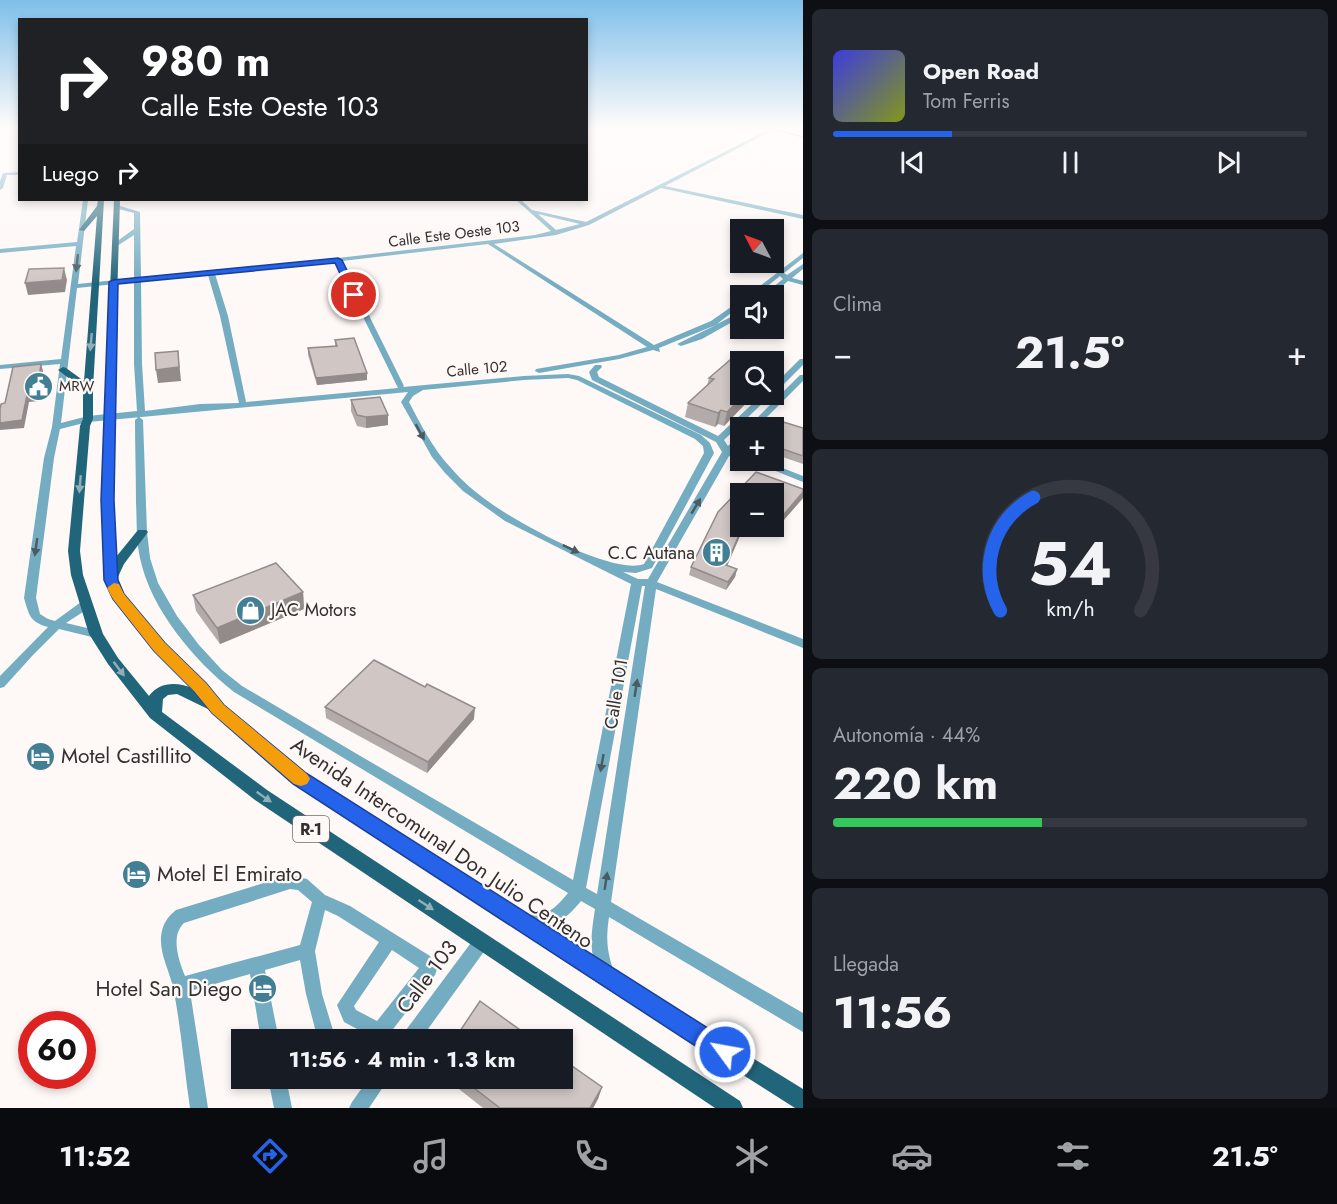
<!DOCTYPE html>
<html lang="es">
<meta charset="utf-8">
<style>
body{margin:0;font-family:Jost,sans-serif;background:#242831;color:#f1f3f6;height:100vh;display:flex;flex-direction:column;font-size:22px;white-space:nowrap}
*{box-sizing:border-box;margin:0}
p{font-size:20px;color:#9ea1a6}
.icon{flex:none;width:33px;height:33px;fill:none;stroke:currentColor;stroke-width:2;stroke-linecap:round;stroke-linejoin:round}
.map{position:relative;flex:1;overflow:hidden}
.details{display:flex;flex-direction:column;gap:9px;padding:9px;background:#0d0f14;width:534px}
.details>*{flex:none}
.guide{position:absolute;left:18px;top:18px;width:570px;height:183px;border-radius:0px;box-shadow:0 3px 9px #0003;background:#202124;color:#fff;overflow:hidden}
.needle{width:39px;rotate:311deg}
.tools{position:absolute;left:730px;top:219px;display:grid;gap:12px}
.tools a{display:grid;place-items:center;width:54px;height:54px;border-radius:0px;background:#171b24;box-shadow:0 3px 9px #0003;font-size:30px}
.speed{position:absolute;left:18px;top:1011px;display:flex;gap:12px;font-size:30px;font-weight:700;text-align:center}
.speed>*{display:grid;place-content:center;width:78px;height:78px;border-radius:50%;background:#171b24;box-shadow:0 3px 9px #0003;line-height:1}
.speed .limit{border:9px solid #d22;background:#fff;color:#111}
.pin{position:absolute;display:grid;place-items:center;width:51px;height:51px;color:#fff;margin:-26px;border:3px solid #fff;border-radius:50%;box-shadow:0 2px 6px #0007}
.me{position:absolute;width:66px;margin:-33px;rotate:302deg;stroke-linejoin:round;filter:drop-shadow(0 0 4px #0008)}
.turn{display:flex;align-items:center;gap:21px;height:126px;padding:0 24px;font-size:27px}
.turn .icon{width:78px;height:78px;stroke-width:2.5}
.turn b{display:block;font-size:42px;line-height:51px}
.then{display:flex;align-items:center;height:57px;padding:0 24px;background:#0003;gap:12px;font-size:22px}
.big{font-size:45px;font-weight:700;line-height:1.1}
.details .widget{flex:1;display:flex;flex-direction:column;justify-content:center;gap:9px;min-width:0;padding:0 21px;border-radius:9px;background:#242831}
.details .dial{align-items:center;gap:0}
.dial svg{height:156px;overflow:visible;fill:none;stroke:#363941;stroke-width:7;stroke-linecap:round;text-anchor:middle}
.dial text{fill:#f1f3f6;stroke:none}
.song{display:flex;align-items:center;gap:18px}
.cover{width:72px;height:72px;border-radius:9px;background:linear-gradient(135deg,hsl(240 70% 55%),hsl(70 70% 35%))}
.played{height:6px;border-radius:3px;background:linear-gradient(90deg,#2563eb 25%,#363941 25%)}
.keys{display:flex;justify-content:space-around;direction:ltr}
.heat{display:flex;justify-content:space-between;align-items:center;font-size:33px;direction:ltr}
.charge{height:9px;border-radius:4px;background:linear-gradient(90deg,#34c759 44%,#363941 0)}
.trip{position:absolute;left:231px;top:1029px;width:342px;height:60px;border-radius:0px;background:#171b24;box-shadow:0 3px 9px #0003;font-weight:700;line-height:60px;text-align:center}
.menu{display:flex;height:96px;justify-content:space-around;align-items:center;background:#090b0e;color:#9ea1a6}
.menu .icon{width:42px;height:42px}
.menu .current{color:#2563eb}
.menu b{font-size:27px;color:#f1f3f6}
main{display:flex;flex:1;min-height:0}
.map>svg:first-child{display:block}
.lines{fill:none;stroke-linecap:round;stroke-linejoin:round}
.stream{stroke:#6aa0b4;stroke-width:1.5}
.minor{fill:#74acc2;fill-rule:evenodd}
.major{fill:#21657b;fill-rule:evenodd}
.wall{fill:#b3aba9;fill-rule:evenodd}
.shaded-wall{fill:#928b89}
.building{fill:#d0c7c4;stroke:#928b89;stroke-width:1.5}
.oneway{fill:#4a5b62}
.oneway2{fill:#90aeb8}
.route{fill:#2563eb;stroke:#184099;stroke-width:1.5}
.slow{fill:#f59e0b}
.labels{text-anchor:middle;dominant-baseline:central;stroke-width:4.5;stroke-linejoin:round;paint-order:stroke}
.far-street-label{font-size:15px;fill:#33302f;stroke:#fef8f6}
.far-poi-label{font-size:15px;fill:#33302f;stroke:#fef8f6;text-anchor:start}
.shield{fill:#fef8f6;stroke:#706c6b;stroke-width:1.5}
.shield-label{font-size:16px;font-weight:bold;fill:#33302f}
.poi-label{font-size:18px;fill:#33302f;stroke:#fef8f6;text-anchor:end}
.street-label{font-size:18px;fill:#33302f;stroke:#fef8f6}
.near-poi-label{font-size:21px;fill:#33302f;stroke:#fef8f6;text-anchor:start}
.near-street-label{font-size:21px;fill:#33302f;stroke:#fef8f6}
</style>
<main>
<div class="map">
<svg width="803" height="1108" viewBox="0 0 803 1108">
<rect width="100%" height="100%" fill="#fef8f6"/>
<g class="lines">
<polyline class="stream" points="773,129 803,137"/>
<g class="minor">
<path d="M770,129H775L665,186L803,215V219L661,188L589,225L556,235L494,244L654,345L711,321L741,300V305L717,324L741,312V317L702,339L681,346L677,344L716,325L659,348L660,352L653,350L619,359L539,373L535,371L536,369L619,355L647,347L488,244L342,261L404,386L403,387L524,376L568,374L579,376L701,435L710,443L714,453L652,568L636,573L623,572L638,579H648L722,452L716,442L592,380L589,372L595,365H601L602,367L597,372L599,377L718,436L763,394H772L724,440L728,446L738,436L741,435V443L733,451L741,454V460L729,456L657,582L803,639V648L656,589L611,902L803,1013V1032L609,917C605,944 608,954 616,979L614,985L608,987L602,985C589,954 590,941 595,909L581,901C566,920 543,937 517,927L515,922L517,917C524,914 530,915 537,915C551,913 559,904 568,893L234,692C194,660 151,610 140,558C136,540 137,521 136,503C136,475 135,448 135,420L139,417L143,420L147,532L150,558L158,583L177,616L199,645L222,670L242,686L357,754L573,880L631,584L505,521L463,491L445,473L432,457L401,402L408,392L88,422L60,429L54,458L36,598L40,614L48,619L55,621L81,602H89L91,605L89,608L66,623L100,631L102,634L100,637L96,638L59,629L33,655L4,687L0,688V676L48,627C29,622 29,614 24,598L44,458L52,427L60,364L0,369V365L61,359L76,246L0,253V249L77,242L83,200H88L78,284L134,278V235L117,246L112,245L134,229V213L115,208V206L117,205L140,212L141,278L338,258L535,235L551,231L516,200H521L532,210L586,222ZM538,214L580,224L556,230ZM336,262L398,388L246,402L228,316L215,274ZM208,275L220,316L239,403L200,404L145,411L142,364L141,281ZM134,282V364L137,411L88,416L61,423L77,288ZM568,378L577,380L695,439L703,446L704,453L644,564C613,576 516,522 489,502C475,492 462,481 451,468C433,449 421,425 409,402L413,396L423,390L524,380ZM642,586H645L597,894L586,888Z"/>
<polygon points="20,172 20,175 7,175 3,188 0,190 0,181 3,173"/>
<polygon points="803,253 803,258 784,273 787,275 803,264 803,269 792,278 803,281 803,285 788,281 770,296 762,296 783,279 780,276 755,296 747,296"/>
<polygon points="800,359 803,359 803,365 777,391 774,391 774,385"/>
<polygon points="800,375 803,375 803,381 756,428 747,428"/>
<polygon points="748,460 762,460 803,476 803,482"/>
<path d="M290,875L307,879L325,895L350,906L430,956L437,969L435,975L390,1033L376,1039L344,1022L337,1005L379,942L338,916L325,910L315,951L322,994L336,1040H318L306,994L300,960L265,970L279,1040H261L250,974L190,991L208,1108H190C184,1068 181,1026 173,987C169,970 160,955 161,937C162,925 167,917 176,910ZM290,889L298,890L312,902L300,945L185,976C179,961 170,936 184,923ZM392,950L419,968L377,1021L356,1010L354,1006Z"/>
<polygon points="482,933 488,936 490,941 488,946 420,1040 401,1040 403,1034 476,936"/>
<polygon points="268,1078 286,1078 292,1108 274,1108"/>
<polygon points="369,1078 389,1078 369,1108 349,1108 352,1102"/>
</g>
<path class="major" d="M98,200H104L93,388V419L90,426L80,551L83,575L103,634L118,658L149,696C160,681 178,682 194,689L154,650L114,599L105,580L102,467L114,200H120L112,467L116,557L138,530H146L148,532L124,564L117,579L124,595L164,644L205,683L223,705L306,775L615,973L803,1089V1108H795L601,985L294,783L212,711L177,694L168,695L163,699L162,712L267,790L740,1101L743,1108H715L255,800L150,718L108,664L89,634L71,575L68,551L80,426L83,419V389L58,370L63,367L66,368L84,381L97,216L84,231L79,230L97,206Z"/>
</g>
<g class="wall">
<polygon points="335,340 367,373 367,380 317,385 308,355 308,348 335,346"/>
<polygon points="730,360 744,405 724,426 718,424 715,427 685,417 688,403 707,386 709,378"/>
<polygon points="351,400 388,425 366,428 357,426 351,411"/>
<polygon points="774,428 803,428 803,464 774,454"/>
<path d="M756,472L803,489V498L769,537L744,527L727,566L737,569L735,577L726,590L689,575L691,567L718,512ZM741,494H774V526H741Z"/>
<polygon points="303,592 304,609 220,644 196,611 193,595"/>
<polygon points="325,707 474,719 427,773 326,718"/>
<polygon points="445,1078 562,1078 602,1087 598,1099 593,1108 483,1108"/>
</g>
<g class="shaded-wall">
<polygon points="64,268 67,280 65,292 28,295 25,283"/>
<polygon points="178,351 181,381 158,383 156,370"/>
<polygon points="41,364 43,371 38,401 29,402 24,428 0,430 0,423 27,395"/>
<polygon points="367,373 367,380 317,385 316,378"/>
<polygon points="745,394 755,394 724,426 727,412"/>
<polygon points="721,410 718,424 715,427 718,413"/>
<polygon points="388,415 388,425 366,428 366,417"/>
<polygon points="803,492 803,498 769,537 772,529"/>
<polygon points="743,526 744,526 724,573 726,565"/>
<polygon points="737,569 735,577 726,590 728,582"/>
<polygon points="303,592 304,609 220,644 217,628"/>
<polygon points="475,708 474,719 427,773 428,762"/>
<polygon points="602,1087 598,1099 593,1108 590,1108"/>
</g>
<g class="building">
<polygon points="64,268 62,280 25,283 29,269"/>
<polygon points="354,338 367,373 316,378 308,348 337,346 335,340"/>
<polygon points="178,351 179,367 156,370 155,353"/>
<polygon points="730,360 741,363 741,394 745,394 727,412 721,410 718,413 688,403 714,379 709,378"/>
<polygon points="41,364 37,394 27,395 22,420 0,423 0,409 1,404 5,403 13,367"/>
<polygon points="380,397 388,415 366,417 357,415 351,400"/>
<polygon points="780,421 803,428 803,456 774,446 774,428 773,428"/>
<polygon points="756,472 803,489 803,492 774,526 774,494 741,494 741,526 743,526 726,565 737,569 728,582 691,567 718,512"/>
<polygon points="765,526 774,526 772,529"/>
<polygon points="276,563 303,592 217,628 193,595"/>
<polygon points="374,660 425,687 427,684 475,708 428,762 325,707"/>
<polygon points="480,1001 534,1040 454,1040"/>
<polygon points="562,1059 602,1087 590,1108 500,1108 461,1078 562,1078"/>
</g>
<defs><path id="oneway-solid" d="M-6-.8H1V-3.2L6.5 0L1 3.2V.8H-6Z" transform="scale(1.5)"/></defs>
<g class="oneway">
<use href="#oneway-solid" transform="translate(77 263) rotate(96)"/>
<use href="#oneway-solid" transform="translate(420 432) rotate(61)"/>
<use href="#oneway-solid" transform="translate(696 506) rotate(-59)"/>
<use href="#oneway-solid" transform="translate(36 547) rotate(98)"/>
<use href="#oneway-solid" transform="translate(571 549) rotate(25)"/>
<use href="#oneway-solid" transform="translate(636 688) rotate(-81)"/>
<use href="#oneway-solid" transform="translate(602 763) rotate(100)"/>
<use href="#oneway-solid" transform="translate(606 881) rotate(-81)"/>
</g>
<g class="oneway2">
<use href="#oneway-solid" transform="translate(91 342) rotate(95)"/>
<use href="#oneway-solid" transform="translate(80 484) rotate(95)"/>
<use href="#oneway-solid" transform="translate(119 669) rotate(53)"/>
<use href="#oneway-solid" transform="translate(264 797) rotate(35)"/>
<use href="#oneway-solid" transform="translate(426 905) rotate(33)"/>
</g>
<linearGradient id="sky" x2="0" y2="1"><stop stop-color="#7fbfea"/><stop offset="0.45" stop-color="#fffcfb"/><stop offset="1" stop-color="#fffcfb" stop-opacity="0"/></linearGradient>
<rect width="803" height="284" fill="url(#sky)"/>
<polygon class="route" points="338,258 342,260 359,295 357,297 350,295 335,263 118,284 114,500 118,580 124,594 165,643 206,683 224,705 306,773 733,1044 736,1052 733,1060 725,1064 717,1060 293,784 212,713 194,691 154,651 113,599 104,580 101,500 109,282 113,280"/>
<polygon class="slow" points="114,583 119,584 124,594 165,643 206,683 224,705 307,774 310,779 307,784 301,786 294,784 212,713 194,691 154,651 113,599 107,588"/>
<defs>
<symbol id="civic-disc" viewBox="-11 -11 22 22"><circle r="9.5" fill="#427f95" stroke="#fef8f6"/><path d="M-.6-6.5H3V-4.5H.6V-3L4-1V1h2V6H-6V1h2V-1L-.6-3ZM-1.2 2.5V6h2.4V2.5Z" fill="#fff"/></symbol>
<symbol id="building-disc" viewBox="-11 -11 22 22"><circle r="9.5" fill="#427f95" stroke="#fef8f6"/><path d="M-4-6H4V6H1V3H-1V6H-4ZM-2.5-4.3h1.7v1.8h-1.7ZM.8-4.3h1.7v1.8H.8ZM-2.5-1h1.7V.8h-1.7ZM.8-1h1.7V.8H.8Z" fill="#fff"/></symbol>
<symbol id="shop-disc" viewBox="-11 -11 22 22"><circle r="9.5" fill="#427f95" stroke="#fef8f6"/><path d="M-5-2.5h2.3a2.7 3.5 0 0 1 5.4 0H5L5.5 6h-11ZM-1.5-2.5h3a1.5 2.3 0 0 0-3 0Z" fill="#fff"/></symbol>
<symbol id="hotel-disc" viewBox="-11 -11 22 22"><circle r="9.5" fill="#427f95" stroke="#fef8f6"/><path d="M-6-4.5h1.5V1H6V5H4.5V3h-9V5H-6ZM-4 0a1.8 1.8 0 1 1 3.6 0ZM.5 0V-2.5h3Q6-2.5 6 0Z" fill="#fff"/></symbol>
</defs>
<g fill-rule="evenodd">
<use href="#civic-disc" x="22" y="370" width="33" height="33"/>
<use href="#building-disc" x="700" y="536" width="33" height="33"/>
<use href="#shop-disc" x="234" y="594" width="33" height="33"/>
<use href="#hotel-disc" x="24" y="740" width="33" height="33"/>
<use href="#hotel-disc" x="120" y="858" width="33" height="33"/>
<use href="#hotel-disc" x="246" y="972" width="33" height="33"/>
</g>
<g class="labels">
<g class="far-street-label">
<text transform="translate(454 234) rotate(-7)">Calle Este Oeste 103</text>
<text transform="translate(477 369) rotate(-5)">Calle 102</text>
</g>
<g class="far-poi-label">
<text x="59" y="386">MRW</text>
</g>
<rect class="shield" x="293" y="816" width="36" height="26" rx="4.5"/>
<g class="shield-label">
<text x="311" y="829">R-1</text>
</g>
<g class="poi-label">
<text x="695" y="553">C.C Autana</text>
<text x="271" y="610" text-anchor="start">JAC Motors</text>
</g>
<g class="street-label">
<text transform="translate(616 694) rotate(-81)">Calle 101</text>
</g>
<g class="near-poi-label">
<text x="61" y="756">Motel Castillito</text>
<text x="157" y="874">Motel El Emirato</text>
<text x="242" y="989" text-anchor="end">Hotel San Diego</text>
</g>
<g class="near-street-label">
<text transform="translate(442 843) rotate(34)">Avenida Intercomunal Don Julio Centeno</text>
<text transform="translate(427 977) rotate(-53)">Calle 103</text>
</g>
</g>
</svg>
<div class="tools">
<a><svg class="needle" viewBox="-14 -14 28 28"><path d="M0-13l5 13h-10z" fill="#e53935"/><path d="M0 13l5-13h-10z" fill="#9ea1a6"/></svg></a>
<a><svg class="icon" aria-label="sound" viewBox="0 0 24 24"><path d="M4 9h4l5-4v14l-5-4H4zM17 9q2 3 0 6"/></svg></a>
<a><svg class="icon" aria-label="search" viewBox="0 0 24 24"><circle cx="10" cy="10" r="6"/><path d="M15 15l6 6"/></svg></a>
<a>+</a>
<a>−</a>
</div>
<div class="speed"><div class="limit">60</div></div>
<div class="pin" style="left:354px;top:295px;background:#d93025"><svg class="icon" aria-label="arrive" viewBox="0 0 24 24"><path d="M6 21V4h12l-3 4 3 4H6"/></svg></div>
<svg class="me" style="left:725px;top:1052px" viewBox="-20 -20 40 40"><circle r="17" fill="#2563eb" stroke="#fff" stroke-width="3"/><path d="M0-11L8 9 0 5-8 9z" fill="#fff"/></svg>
<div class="trip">11:56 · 4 min · 1.3 km</div>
<div class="guide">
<div class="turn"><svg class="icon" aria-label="right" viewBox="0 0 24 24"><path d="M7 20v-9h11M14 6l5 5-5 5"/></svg><div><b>980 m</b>Calle Este Oeste 103</div></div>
<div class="then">Luego<svg class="icon" aria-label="right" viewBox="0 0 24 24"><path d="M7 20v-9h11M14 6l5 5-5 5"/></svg></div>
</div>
</div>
<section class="details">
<div class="widget">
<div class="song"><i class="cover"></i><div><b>Open Road</b><p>Tom Ferris</p></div></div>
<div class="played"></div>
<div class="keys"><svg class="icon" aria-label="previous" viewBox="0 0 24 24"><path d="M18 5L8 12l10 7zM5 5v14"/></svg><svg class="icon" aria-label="pause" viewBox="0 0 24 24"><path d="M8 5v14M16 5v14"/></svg><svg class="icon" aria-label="next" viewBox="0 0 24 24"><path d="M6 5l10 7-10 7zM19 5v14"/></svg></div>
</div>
<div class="widget"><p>Clima</p>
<div class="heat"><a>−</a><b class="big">21.5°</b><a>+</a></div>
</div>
<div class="widget dial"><svg viewBox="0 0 100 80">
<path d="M14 69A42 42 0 1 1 86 69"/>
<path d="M14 69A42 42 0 0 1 31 11" stroke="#2563eb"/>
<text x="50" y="56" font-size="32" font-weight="700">54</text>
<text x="50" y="72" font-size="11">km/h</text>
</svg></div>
<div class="widget"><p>Autonomía · 44%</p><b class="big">220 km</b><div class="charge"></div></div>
<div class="widget"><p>Llegada</p><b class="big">11:56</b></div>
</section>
</main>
<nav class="menu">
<b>11:52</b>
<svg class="icon current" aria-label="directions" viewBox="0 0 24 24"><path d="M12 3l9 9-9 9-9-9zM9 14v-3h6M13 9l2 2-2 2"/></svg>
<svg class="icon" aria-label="music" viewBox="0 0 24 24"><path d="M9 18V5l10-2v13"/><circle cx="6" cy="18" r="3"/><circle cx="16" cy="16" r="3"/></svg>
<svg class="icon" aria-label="phone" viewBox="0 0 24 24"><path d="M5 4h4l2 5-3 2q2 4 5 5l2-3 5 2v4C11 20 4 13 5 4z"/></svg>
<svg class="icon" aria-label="climate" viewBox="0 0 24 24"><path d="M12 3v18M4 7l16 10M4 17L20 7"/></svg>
<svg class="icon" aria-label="car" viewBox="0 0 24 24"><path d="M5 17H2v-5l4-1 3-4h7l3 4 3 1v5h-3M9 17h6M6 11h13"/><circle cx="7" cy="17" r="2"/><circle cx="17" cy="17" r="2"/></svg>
<svg class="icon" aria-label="filters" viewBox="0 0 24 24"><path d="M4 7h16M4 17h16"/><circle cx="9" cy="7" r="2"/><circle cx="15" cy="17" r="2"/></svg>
<b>21.5°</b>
</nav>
